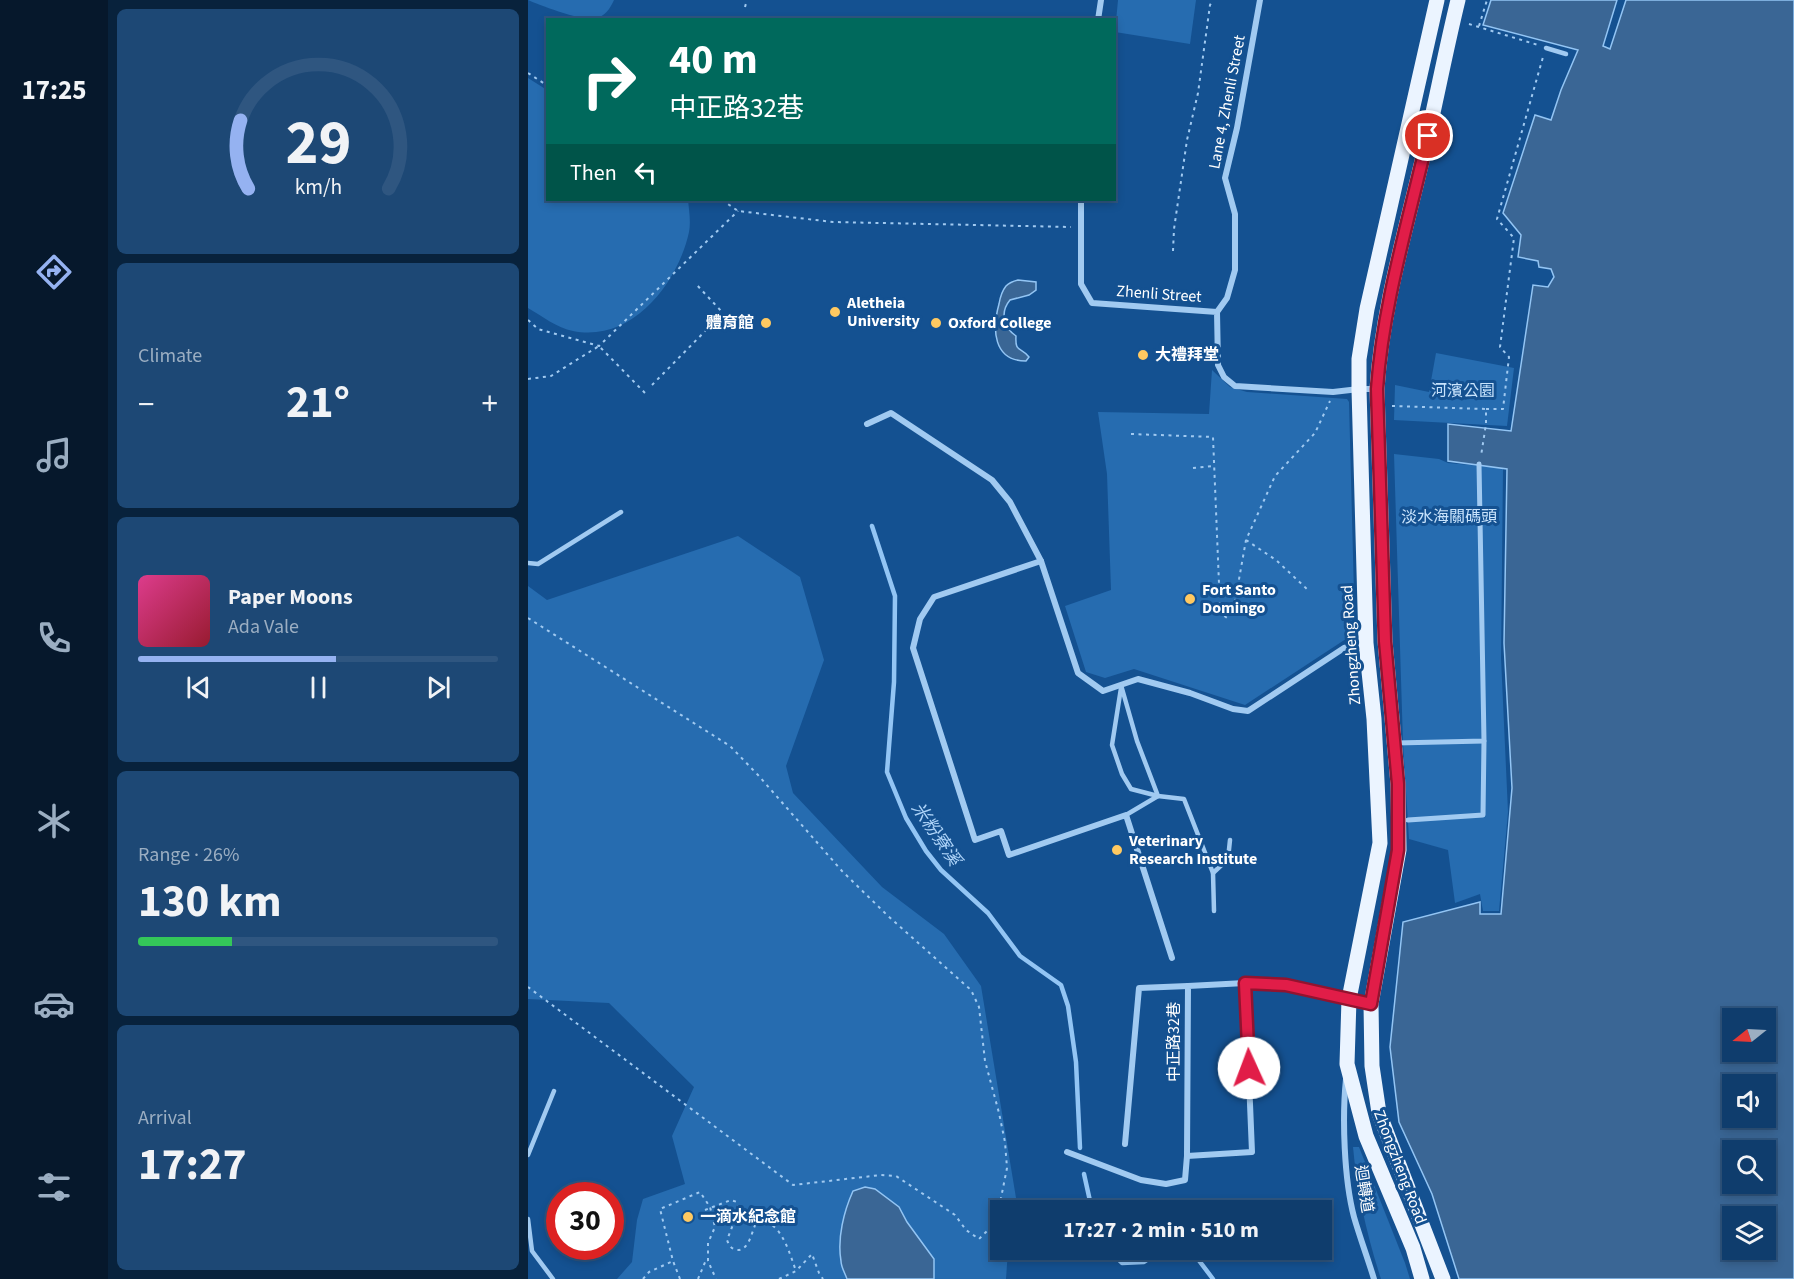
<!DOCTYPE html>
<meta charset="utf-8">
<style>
body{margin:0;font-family:"Source Sans 3","Noto Sans TC",sans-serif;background:#1d4875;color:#f1f3f6;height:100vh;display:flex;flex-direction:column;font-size:22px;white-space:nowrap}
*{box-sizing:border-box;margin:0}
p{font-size:20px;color:#9baec2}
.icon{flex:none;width:33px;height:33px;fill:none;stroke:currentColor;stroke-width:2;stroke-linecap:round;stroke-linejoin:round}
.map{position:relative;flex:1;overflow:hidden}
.details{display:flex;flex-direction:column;gap:9px;padding:9px;background:#08223c;width:420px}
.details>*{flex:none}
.banner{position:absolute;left:18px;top:18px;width:570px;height:183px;border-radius:0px;box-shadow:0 3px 9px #0003,0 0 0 2px #2f5680;background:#00695c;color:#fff;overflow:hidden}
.needle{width:39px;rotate:252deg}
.fabs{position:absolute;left:1194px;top:1008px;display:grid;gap:12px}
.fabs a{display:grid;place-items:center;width:54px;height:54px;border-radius:0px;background:#0f3d6d;box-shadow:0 3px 9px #0003,0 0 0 2px #2f5680;font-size:30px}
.speed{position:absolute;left:18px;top:1182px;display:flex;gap:12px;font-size:30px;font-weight:700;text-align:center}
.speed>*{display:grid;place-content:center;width:78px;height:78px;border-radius:50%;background:#0f3d6d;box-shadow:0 3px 9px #0003,0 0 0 2px #2f5680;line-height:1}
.speed .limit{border:9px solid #d22;background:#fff;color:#111}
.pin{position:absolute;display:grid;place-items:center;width:51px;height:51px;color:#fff;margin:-26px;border:3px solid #fff;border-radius:50%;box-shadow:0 2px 6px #0007}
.me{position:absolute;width:66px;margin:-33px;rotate:358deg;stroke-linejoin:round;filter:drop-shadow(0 0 4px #0008)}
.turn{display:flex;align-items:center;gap:21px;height:126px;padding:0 24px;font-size:27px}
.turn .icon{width:78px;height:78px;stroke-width:2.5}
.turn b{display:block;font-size:42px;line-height:51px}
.then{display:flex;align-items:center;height:57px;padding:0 24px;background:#0003;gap:12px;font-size:22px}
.big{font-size:45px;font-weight:700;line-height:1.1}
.details .widget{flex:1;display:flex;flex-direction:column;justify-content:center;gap:9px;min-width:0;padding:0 21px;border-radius:9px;background:#1d4875}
.details .dial{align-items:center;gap:0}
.dial svg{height:156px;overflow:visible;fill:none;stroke:#2f5680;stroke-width:7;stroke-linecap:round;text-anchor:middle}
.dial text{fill:#f1f3f6;stroke:none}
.song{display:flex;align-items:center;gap:18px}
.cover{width:72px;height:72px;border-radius:9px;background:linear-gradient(135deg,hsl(330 70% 55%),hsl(350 70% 35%))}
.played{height:6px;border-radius:3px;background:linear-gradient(90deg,#95b2f1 55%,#2f5680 55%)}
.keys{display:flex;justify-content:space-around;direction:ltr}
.heat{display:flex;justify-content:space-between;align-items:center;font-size:33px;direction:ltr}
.charge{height:9px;border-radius:4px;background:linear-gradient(90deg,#34c759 26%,#2f5680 0)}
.trip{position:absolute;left:462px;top:1200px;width:342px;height:60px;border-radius:0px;background:#0f3d6d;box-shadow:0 3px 9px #0003,0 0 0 2px #2f5680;font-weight:700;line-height:60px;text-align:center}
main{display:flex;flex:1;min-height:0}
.tabs{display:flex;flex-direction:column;width:108px;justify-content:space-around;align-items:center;background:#06182c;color:#9baec2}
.tabs .icon{width:42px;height:42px}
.tabs .on{color:#95b2f1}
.tabs b{font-size:27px;color:#f1f3f6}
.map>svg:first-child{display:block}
.green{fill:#266cb0}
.water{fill:#3a6695;stroke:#93c5f4;stroke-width:1.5;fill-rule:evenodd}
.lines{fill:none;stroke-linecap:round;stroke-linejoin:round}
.stream{stroke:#93c5f4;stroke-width:4.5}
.path{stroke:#a1caf1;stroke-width:2;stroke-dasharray:3 4.5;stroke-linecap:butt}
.service{stroke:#a1caf1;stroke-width:4.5}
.pedestrian{stroke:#a1caf1;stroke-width:5}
.minor{stroke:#a1caf1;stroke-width:6}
.primary{stroke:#ebf4ff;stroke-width:15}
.route-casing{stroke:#92132f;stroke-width:15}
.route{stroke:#e11d48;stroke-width:10}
.poi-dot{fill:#ffc961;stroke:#145191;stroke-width:2}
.labels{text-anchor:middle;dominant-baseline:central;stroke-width:6;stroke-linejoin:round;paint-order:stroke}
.street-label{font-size:16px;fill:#fff;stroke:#145191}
.poi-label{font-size:16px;font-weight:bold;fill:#fff;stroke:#145191;text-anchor:start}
.park-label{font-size:16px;fill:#c8e3fc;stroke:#145191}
.water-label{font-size:18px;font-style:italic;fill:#add3f8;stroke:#145191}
</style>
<main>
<nav class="tabs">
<b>17:25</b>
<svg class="icon on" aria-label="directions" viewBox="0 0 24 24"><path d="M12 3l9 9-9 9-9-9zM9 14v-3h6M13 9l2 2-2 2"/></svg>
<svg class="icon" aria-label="music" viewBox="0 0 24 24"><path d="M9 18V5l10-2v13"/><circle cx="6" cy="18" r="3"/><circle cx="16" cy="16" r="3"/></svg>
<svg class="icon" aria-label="phone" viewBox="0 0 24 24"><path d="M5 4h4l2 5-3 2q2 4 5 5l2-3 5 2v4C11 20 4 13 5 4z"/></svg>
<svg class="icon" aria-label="climate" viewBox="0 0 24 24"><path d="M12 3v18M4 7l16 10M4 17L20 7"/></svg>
<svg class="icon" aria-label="car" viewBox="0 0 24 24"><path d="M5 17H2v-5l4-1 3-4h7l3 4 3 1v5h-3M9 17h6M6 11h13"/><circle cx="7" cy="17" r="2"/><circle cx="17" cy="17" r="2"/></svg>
<svg class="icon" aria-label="filters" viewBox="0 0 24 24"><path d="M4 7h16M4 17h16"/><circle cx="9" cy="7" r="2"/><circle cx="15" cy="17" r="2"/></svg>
</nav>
<section class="details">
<div class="widget dial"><svg viewBox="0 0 100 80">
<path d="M14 69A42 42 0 1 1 86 69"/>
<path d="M14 69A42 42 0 0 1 10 34" stroke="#95b2f1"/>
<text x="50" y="56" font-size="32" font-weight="700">29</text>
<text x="50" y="72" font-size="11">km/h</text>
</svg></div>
<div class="widget"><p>Climate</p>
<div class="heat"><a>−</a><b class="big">21°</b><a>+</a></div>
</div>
<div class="widget">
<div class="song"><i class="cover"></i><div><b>Paper Moons</b><p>Ada Vale</p></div></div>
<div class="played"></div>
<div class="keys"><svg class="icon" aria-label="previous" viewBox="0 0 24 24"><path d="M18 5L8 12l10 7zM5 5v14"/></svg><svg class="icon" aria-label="pause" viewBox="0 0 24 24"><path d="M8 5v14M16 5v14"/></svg><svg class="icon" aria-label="next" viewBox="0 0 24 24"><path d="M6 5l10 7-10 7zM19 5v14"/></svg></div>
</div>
<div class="widget"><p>Range · 26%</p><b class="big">130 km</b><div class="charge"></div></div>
<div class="widget"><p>Arrival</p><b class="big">17:27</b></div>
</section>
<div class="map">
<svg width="1266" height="1279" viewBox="0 0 1266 1279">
<rect width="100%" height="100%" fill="#145191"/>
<g class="green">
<path d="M0,0H86C82,9 77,16 67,19C57,22 11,5 0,0Z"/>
<polygon points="590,0 668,0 662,44 587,32"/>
<path d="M0,78L19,90L20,200H160C161,210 163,222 161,232C150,283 104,343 45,331C29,328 14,316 0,308Z"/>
<polygon points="908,353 986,368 979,426 866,420 867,385 901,392"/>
<polygon points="684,370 702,387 719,392 819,399 821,402 827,633 717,705 606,669 577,678 558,672 537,606 583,590 579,474 570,412 681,414"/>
<polygon points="866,454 911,459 920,463 975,468 973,658 980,812 971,911 955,911 952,894 927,903 920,850 881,839 875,743"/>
<polygon points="210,536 272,577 296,660 258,766 265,793 354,887 416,934 453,986 490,1210 472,1210 472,1250 480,1250 478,1279 89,1279 104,1262 109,1220 115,1199 157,1184 144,1136 166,1087 81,1003 0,999 0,586 19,600"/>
<path d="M825,1147H831L877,1263L882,1279H853C839,1236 829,1192 825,1147Z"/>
</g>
<g class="water">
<path d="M963,0H1089L1075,46L1082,49L1098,0H1266V1279H931L904,1194L871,1122L862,1047L875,922L952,902V914H973L984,788L976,643L979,469L920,461V424L983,431L1005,285L1020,287L1026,277L1023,269L1011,267L1010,261L990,257L993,235L975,213L1007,115L1023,120L1033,90L1050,50L955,25ZM1204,1018H1238V1052H1204ZM1204,1084H1238V1118H1204ZM1204,1150H1238V1184H1204ZM1204,1216H1238V1250H1204Z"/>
<path d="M490,280L508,282V290L501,295L482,300C472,312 475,327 488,336C487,353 492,346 501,357L498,361C465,361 464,329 471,304C472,298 474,291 478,286C481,283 486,281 490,280Z"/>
<path d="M337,1187L347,1189L371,1207L379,1222L406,1259V1279H319C317,1273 313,1267 313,1261C309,1238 316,1211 325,1191Z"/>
</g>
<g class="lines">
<g class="stream">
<polyline points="344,526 367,596 366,682 359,772 378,818 398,851 413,870 460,913 492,956 533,985 540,1006 548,1062 552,1148"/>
<polyline points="556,1174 564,1210"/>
<polyline points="581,1250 594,1263 616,1262 634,1250"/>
<polyline points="660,1250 663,1250 685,1279"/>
</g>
<g class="path">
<polyline points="217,7 219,0"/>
<polyline points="941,24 1010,45"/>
<polyline points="951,26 959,0"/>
<polyline points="0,73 20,86"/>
<polyline points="194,200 210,211 305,222 543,227"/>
<polyline points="645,251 646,229 659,140 670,93 682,5 685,0"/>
<polyline points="0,320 10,329 71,346 210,211"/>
<polyline points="0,379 23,376 71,346 117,393"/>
<polyline points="124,385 195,313 167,283"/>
<polyline points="864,406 958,409 958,424 953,456"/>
<polyline points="958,409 975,409 981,357 972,347 986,238 969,219 1015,57"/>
<polyline points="603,434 685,437 692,608 695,615 699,618 705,613 718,540 747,476 787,433 802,401"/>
<polyline points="665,468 686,466"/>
<polyline points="718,540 748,560 780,590"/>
<polyline points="0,618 202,746 230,775 314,871 359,915 443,990 451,1007 457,1061 471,1113 477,1142 479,1168 472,1203 460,1230 451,1239 438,1230 427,1215 368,1176 353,1175 265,1185 0,987"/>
<path d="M177,1210L203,1200L209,1202L211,1209L199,1240C201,1245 203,1249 209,1250C221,1251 224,1231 228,1223C252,1215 262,1255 268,1271"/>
<polyline points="115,1279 121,1272 145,1261"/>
<polyline points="152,1279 145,1261 132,1209 172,1192 182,1207 187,1227 180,1243 180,1261 188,1279"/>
<polyline points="170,1279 178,1260"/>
<polyline points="251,1279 268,1271 284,1254 291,1273 295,1279"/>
</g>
<g class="service">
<polyline points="1018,48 1038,54"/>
<polyline points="0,563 10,564 93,512"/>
<polyline points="593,685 609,741 630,796 656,799 685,873 700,859 702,840"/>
<polyline points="593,688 584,745 594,774 603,789 630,796"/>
<polyline points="598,815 630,796"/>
<polyline points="685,873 686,911"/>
<polyline points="0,1155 26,1091"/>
<polyline points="0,1219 4,1251 25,1279"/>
</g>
<g class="pedestrian">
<polyline points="868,743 956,741 951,464"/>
<polyline points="880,820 955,815 956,741"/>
</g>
<g class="minor">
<polyline points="570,20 573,0"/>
<polyline points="553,200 553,284 564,303 689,312 690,365 696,377 707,386 805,392 831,389 849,389"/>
<polyline points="689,312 699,298 707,270 707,214 697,178 709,128 732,0"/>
<polyline points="339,424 363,413 464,480 482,502 513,561"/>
<polyline points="644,958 598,815 481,855 473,831 447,840 385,648 392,619 406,597 513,561 550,673 575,691 610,679 662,693 705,709 720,711 816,648 838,643"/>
<path d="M818,1079C814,1118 816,1179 826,1217C832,1238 840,1259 846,1279"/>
<polyline points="597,1144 611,988 660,986"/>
<polyline points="539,1152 613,1180 638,1184 657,1180 659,1156 660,986 717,983 758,985 842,1004"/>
<polyline points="659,1156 724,1152 717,983"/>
</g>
<g class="primary">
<polyline points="894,1279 885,1248 838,1136 819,1064 821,999 852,843 846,719 838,643 831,389 831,359 839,309 909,0"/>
<path d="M915,1279L851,1113L844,1066L843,1004L871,850L870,784L857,641L849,389C854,311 876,237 894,161C907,107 917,53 930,0"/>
</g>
</g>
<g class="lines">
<defs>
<path id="route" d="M721,1068L717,983L758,985L843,1004L870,850V784L857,641L849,389C855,303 881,220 900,136"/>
</defs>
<use href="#route" class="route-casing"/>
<use href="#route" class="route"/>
</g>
<g class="poi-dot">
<circle cx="307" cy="312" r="6"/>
<circle cx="238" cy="323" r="6"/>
<circle cx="408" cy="323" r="6"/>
<circle cx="615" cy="355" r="6"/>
<circle cx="662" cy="599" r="6"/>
<circle cx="589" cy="850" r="6"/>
<circle cx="160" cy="1217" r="6"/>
</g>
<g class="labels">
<g class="street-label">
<text transform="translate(699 102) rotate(-79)">Lane 4, Zhenli Street</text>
<text transform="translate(631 294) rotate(4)">Zhenli Street</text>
<text transform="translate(823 645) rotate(-94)">Zhongzheng Road</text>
<text transform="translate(646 1042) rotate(-90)">中正路32巷</text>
<text transform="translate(872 1167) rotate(69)">Zhongzheng Road</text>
<text transform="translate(836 1189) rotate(81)">迴轉道</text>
</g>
<g class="poi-label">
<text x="319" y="303">Aletheia<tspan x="319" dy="18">University</tspan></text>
<text x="226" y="323" text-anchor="end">體育館</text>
<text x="420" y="323">Oxford College</text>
<text x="627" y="355">大禮拜堂</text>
<text x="674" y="590">Fort Santo<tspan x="674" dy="18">Domingo</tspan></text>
<text x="601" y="841">Veterinary<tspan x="601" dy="18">Research Institute</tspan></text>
<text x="172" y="1217">一滴水紀念館</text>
</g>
<g class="park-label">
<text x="935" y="391">河濱公園</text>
<text x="921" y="517">淡水海關碼頭</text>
</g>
<g class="water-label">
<text transform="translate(408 834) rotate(56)">米粉寮溪</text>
</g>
</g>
</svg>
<div class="fabs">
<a><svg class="needle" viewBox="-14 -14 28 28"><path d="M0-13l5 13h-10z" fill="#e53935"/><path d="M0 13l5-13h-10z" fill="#9baec2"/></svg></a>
<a><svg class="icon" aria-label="sound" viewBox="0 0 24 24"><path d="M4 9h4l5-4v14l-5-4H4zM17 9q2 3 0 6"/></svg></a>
<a><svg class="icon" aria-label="search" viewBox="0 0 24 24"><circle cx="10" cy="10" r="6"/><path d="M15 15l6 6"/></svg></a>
<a><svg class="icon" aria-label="layers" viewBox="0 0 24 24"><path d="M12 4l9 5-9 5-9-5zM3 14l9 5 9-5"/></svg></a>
</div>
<div class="speed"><div class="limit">30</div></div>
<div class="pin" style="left:900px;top:136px;background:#d93025"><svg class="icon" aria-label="arrive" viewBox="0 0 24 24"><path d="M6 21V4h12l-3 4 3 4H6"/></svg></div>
<svg class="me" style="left:721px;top:1068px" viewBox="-20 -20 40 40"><circle r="19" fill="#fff"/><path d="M0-13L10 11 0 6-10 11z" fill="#e11d48"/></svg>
<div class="trip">17:27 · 2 min · 510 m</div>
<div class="banner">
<div class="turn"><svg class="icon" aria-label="right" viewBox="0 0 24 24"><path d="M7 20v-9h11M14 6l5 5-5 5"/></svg><div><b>40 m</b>中正路32巷</div></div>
<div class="then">Then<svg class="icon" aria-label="left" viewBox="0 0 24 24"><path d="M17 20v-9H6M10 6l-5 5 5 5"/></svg></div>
</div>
</div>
</main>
